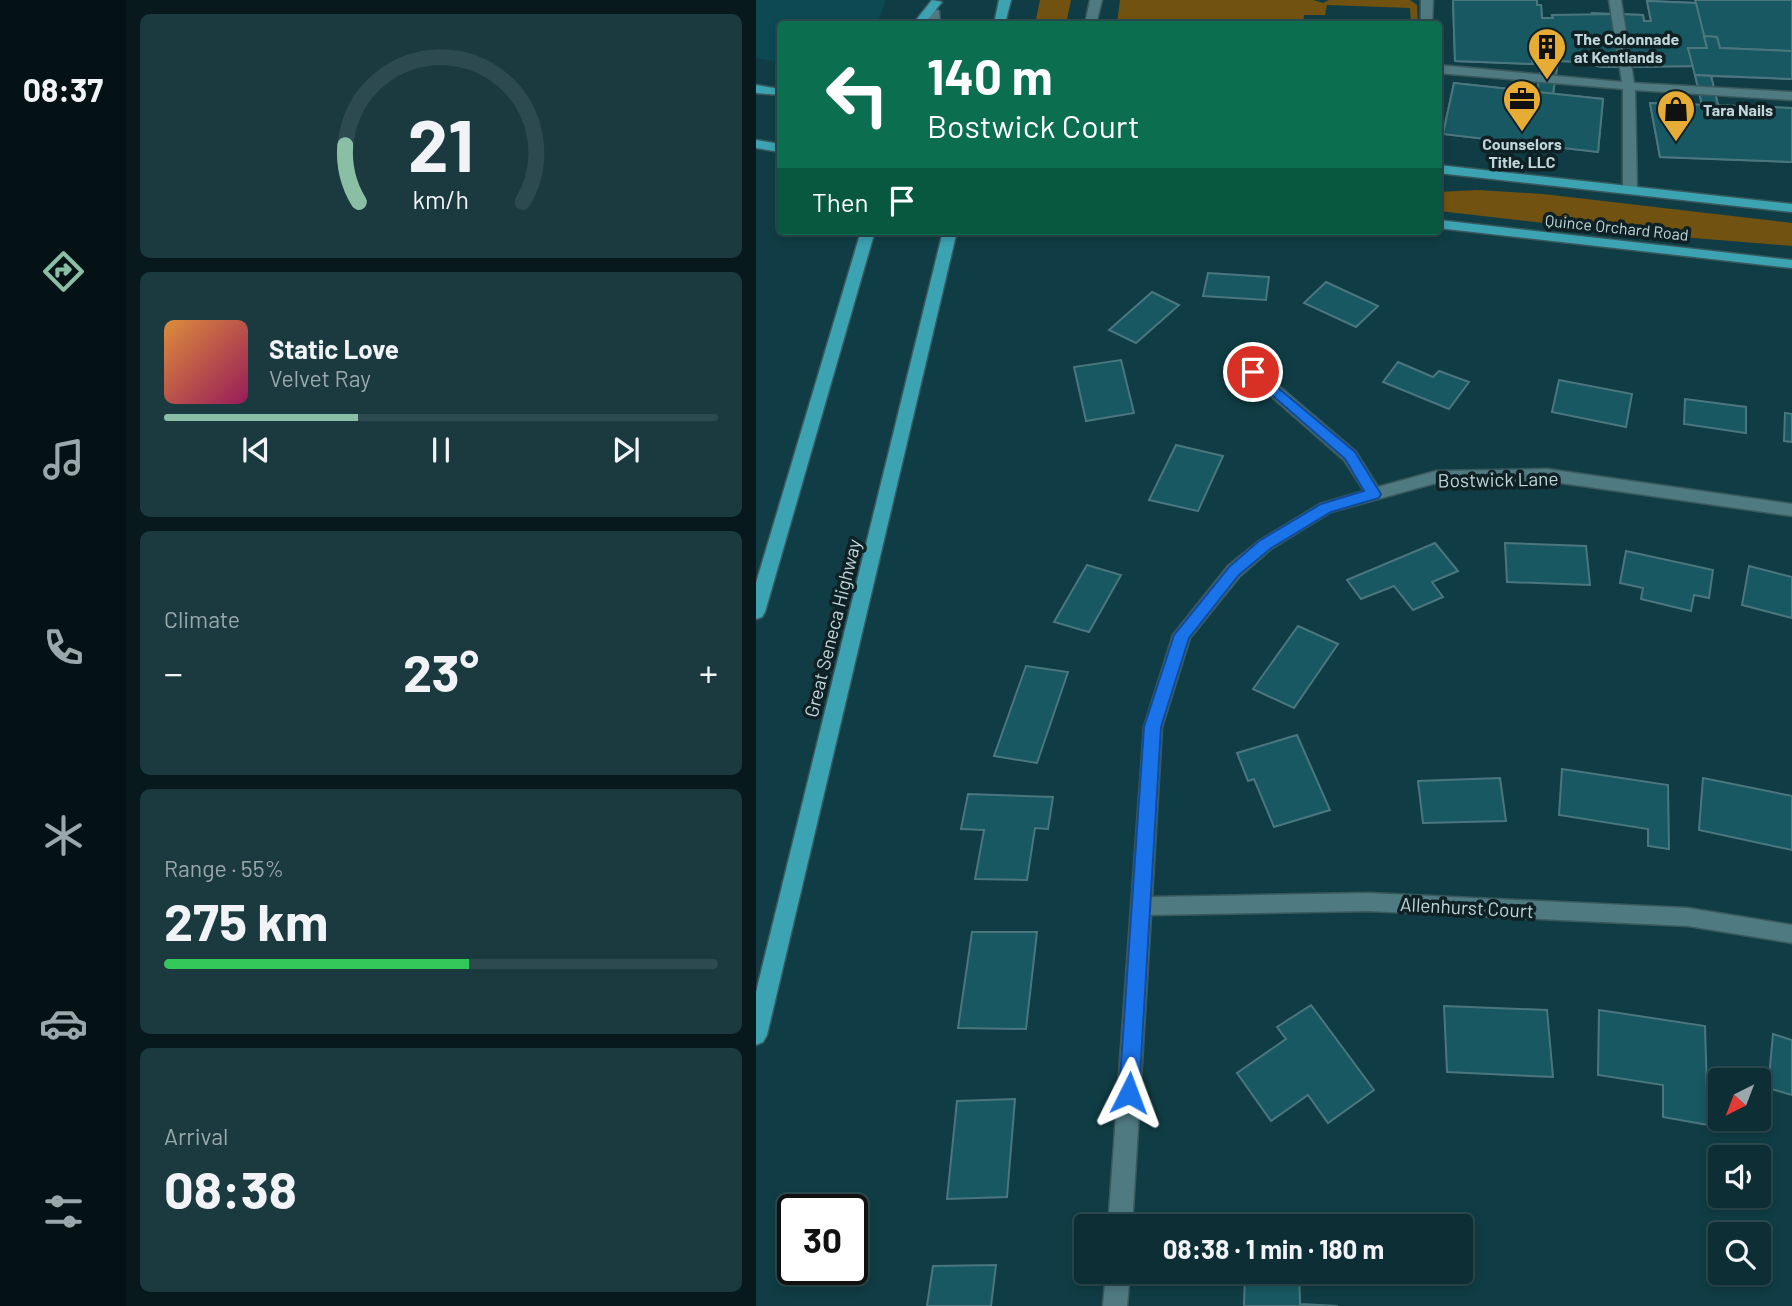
<!DOCTYPE html>
<meta charset="utf-8">
<style>
body{margin:0;font-family:Barlow,sans-serif;background:#1a3a40;color:#f1f3f6;height:100vh;display:flex;flex-direction:column;font-size:26px;white-space:nowrap}
*{box-sizing:border-box;margin:0}
p{font-size:23px;color:#9aa8ac}
.icon{flex:none;width:38px;height:38px;fill:none;stroke:currentColor;stroke-width:2;stroke-linecap:round;stroke-linejoin:round}
.map{position:relative;flex:1;overflow:hidden}
.side{display:flex;flex-direction:column;gap:14px;padding:14px;background:#07191d;width:630px}
.side>*{flex:none}
.top-card{position:absolute;left:21px;top:21px;width:665px;height:214px;border-radius:7px;box-shadow:0 4px 10px #0003,0 0 0 2px #2c4a4f;background:#0b6e4f;color:#fff;overflow:hidden}
.needle{width:46px;rotate:222deg}
.fabs{position:absolute;left:952px;top:1068px;display:grid;gap:14px}
.fabs a{display:grid;place-items:center;width:63px;height:63px;border-radius:7px;background:#0c2e34;box-shadow:0 4px 10px #0003,0 0 0 2px #2c4a4f;font-size:35px}
.speed{position:absolute;left:21px;top:1194px;display:flex;gap:14px;font-size:35px;font-weight:700;text-align:center}
.speed>*{display:grid;place-content:center;width:91px;height:91px;border-radius:50%;background:#0c2e34;box-shadow:0 4px 10px #0003,0 0 0 2px #2c4a4f;line-height:1}
.speed .limit{border:4px solid #111;border-radius:10px;background:#fff;color:#111}
.pin{position:absolute;display:grid;place-items:center;width:60px;height:60px;color:#fff;margin:-30px;border:4px solid #fff;border-radius:50%;box-shadow:0 2px 7px #0007}
.me{position:absolute;width:77px;margin:-38px;rotate:3deg;stroke-linejoin:round;filter:drop-shadow(0 0 5px #0008)}
.turn{display:flex;align-items:center;gap:24px;height:147px;padding:0 35px;font-size:32px}
.turn .icon{width:91px;height:91px;stroke-width:2.5}
.turn b{display:block;font-size:49px;line-height:60px}
.then{display:flex;align-items:center;height:66px;padding:0 35px;background:#0003;gap:14px;font-size:26px}
.big{font-size:52px;font-weight:700;line-height:1.1}
.side .card{flex:1;display:flex;flex-direction:column;justify-content:center;gap:10px;min-width:0;padding:0 24px;border-radius:10px;background:#1a3a40}
.side .dial{align-items:center;gap:0}
.dial svg{height:182px;overflow:visible;fill:none;stroke:#2c4a4f;stroke-width:7;stroke-linecap:round;text-anchor:middle}
.dial text{fill:#f1f3f6;stroke:none}
.song{display:flex;align-items:center;gap:21px}
.cover{width:84px;height:84px;border-radius:10px;background:linear-gradient(135deg,hsl(30 70% 55%),hsl(330 70% 35%))}
.played{height:7px;border-radius:4px;background:linear-gradient(90deg,#8abfa5 35%,#2c4a4f 35%)}
.keys{display:flex;justify-content:space-around;direction:ltr}
.heat{display:flex;justify-content:space-between;align-items:center;font-size:38px;direction:ltr}
.charge{height:10px;border-radius:5px;background:linear-gradient(90deg,#34c759 55%,#2c4a4f 0)}
.trip{position:absolute;left:318px;top:1214px;width:399px;height:70px;border-radius:7px;background:#0c2e34;box-shadow:0 4px 10px #0003,0 0 0 2px #2c4a4f;font-weight:700;line-height:70px;text-align:center}
main{display:flex;flex:1;min-height:0}
.tabs{display:flex;flex-direction:column;width:126px;justify-content:space-around;align-items:center;background:#051215;color:#9aa8ac}
.tabs .icon{width:49px;height:49px}
.tabs .current{color:#8abfa5}
.tabs b{font-size:32px;color:#f1f3f6}
.map>svg:first-child{display:block}
.built{fill:#0c4952}
.green{fill:#715210}
.building{fill:#185862;stroke:#4b767e;stroke-width:2}
.lines{fill:none;stroke-linecap:round;stroke-linejoin:round}
.minor-casing{stroke:#3a595d;stroke-width:3}
.major-casing{stroke:#3a595d;stroke-width:3}
.minor{fill:#4f7a82;fill-rule:evenodd}
.major{fill:#3ca3b3;fill-rule:evenodd}
.route{fill:#1a73e8;stroke:#114b97;stroke-width:2}
.labels{text-anchor:middle;dominant-baseline:central;stroke-width:7;stroke-linejoin:round;paint-order:stroke}
.far-poi-label{font-size:16px;font-weight:bold;fill:#c0d6da;stroke:#0f2125;text-anchor:start}
.far-street-label{font-size:16px;fill:#c0d6da;stroke:#0f2125}
.street-label{font-size:19px;fill:#c0d6da;stroke:#0f2125}
</style>
<main>
<nav class="tabs">
<b>08:37</b>
<svg class="icon current" aria-label="directions" viewBox="0 0 24 24"><path d="M12 3l9 9-9 9-9-9zM9 14v-3h6M13 9l2 2-2 2"/></svg>
<svg class="icon" aria-label="music" viewBox="0 0 24 24"><path d="M9 18V5l10-2v13"/><circle cx="6" cy="18" r="3"/><circle cx="16" cy="16" r="3"/></svg>
<svg class="icon" aria-label="phone" viewBox="0 0 24 24"><path d="M5 4h4l2 5-3 2q2 4 5 5l2-3 5 2v4C11 20 4 13 5 4z"/></svg>
<svg class="icon" aria-label="climate" viewBox="0 0 24 24"><path d="M12 3v18M4 7l16 10M4 17L20 7"/></svg>
<svg class="icon" aria-label="car" viewBox="0 0 24 24"><path d="M5 17H2v-5l4-1 3-4h7l3 4 3 1v5h-3M9 17h6M6 11h13"/><circle cx="7" cy="17" r="2"/><circle cx="17" cy="17" r="2"/></svg>
<svg class="icon" aria-label="filters" viewBox="0 0 24 24"><path d="M4 7h16M4 17h16"/><circle cx="9" cy="7" r="2"/><circle cx="15" cy="17" r="2"/></svg>
</nav>
<section class="side">
<div class="card dial"><svg viewBox="0 0 100 80">
<path d="M14 69A42 42 0 1 1 86 69"/>
<path d="M14 69A42 42 0 0 1 8 44" stroke="#8abfa5"/>
<text x="50" y="56" font-size="32" font-weight="700">21</text>
<text x="50" y="72" font-size="11">km/h</text>
</svg></div>
<div class="card">
<div class="song"><i class="cover"></i><div><b>Static Love</b><p>Velvet Ray</p></div></div>
<div class="played"></div>
<div class="keys"><svg class="icon" aria-label="previous" viewBox="0 0 24 24"><path d="M18 5L8 12l10 7zM5 5v14"/></svg><svg class="icon" aria-label="pause" viewBox="0 0 24 24"><path d="M8 5v14M16 5v14"/></svg><svg class="icon" aria-label="next" viewBox="0 0 24 24"><path d="M6 5l10 7-10 7zM19 5v14"/></svg></div>
</div>
<div class="card"><p>Climate</p>
<div class="heat"><a>−</a><b class="big">23°</b><a>+</a></div>
</div>
<div class="card"><p>Range · 55%</p><b class="big">275 km</b><div class="charge"></div></div>
<div class="card"><p>Arrival</p><b class="big">08:38</b></div>
</section>
<div class="map">
<svg width="1036" height="1306" viewBox="0 0 1036 1306">
<rect width="100%" height="100%" fill="#103d45"/>
<polygon class="built" points="0,0 130,0 121,24 24,24 24,62 0,58"/>
<g class="green">
<polygon points="284,0 315,0 310,24 279,24"/>
<polygon points="364,0 557,0 567,3 573,0 654,0 661,5 662,24 655,24 654,8 571,5 569,15 548,15 547,24 361,24"/>
<polygon points="721,190 787,194 1036,223 1036,246 876,233 683,211 683,192"/>
</g>
<g class="building">
<polygon points="697,0 781,0 781,5 785,5 786,18 797,18 796,15 837,16 836,13 887,15 888,21 895,21 891,1 940,3 948,36 961,37 964,48 1036,51 1036,79 955,76 962,105 1036,108 1036,162 904,157 894,103 946,105 937,66 845,67 828,62 802,61 797,94 847,99 842,152 687,134 698,83 781,92 786,60 776,60 777,64 699,61"/>
<polygon points="697,0 781,0 781,5 785,5 786,18 797,18 796,15 861,14 870,67 845,67 828,62 776,60 777,64 699,61"/>
<polygon points="939,0 1036,0 1036,51 964,48 961,37 948,36"/>
<polygon points="891,1 940,3 951,48 932,48 937,66 870,67 861,14 887,15 888,21 895,21"/>
<polygon points="948,36 961,37 964,48 1036,51 1036,79 939,75 932,48 951,48"/>
<polygon points="786,60 802,61 797,94 781,92"/>
<polygon points="939,75 955,76 962,105 946,105"/>
<polygon points="698,83 847,99 842,152 687,134"/>
<polygon points="894,103 1036,108 1036,162 904,157"/>
<polygon points="452,273 513,277 510,300 447,296"/>
<polygon points="570,282 622,306 600,327 548,303"/>
<polygon points="396,292 423,305 380,343 353,330"/>
<polygon points="365,360 378,413 330,421 318,367"/>
<polygon points="642,362 677,377 683,371 713,382 693,409 627,382"/>
<polygon points="803,380 876,394 870,427 796,412"/>
<polygon points="929,399 990,407 990,433 928,424"/>
<polygon points="1029,413 1036,414 1036,442 1028,441"/>
<polygon points="420,445 467,456 442,511 393,500"/>
<polygon points="679,543 702,571 676,582 687,597 657,610 638,586 605,599 591,580"/>
<polygon points="749,543 830,546 834,585 751,582"/>
<polygon points="870,551 957,570 953,598 938,595 935,611 885,599 887,588 864,583"/>
<polygon points="331,565 365,575 333,632 298,622"/>
<polygon points="993,566 1036,577 1036,618 986,605"/>
<polygon points="542,626 582,644 538,708 497,689"/>
<polygon points="270,666 312,672 281,763 238,756"/>
<polygon points="541,735 574,810 518,827 498,779 492,781 481,753"/>
<polygon points="806,769 912,785 913,849 892,846 892,829 803,815"/>
<polygon points="744,778 750,821 667,823 662,781"/>
<polygon points="947,778 1036,796 1036,850 943,830"/>
<polygon points="212,794 297,797 292,829 279,828 271,880 219,879 228,830 205,829"/>
<polygon points="216,932 281,932 270,1029 202,1028"/>
<polygon points="555,1005 618,1090 572,1123 552,1095 515,1121 481,1073 530,1039 521,1027"/>
<polygon points="688,1006 791,1010 797,1077 691,1072"/>
<polygon points="843,1010 949,1026 952,1125 907,1117 907,1085 842,1075"/>
<polygon points="1017,1034 1036,1040 1036,1095 1012,1088"/>
<polygon points="259,1099 251,1197 191,1199 201,1101"/>
<polygon points="240,1265 235,1306 171,1306 177,1266"/>
<polygon points="489,1272 543,1272 544,1304 582,1306 488,1306"/>
</g>
<g class="lines">
<defs>
<g id="minor">
<polygon points="334,0 346,0 340,24 329,24"/>
<polygon points="665,0 677,0 676,24 665,24"/>
<polygon points="853,0 865,0 878,83 1036,92 1036,100 879,90 881,189 874,193 867,189 867,89 682,73 682,65 866,82"/>
<polygon points="177,8 183,11 184,24 173,24 171,11"/>
<polygon points="497,367 502,368 600,452 622,487 680,471 791,469 1036,504 1036,516 791,481 680,483 575,512 515,549 484,576 434,638 406,727 396,897 612,893 932,908 1036,925 1036,943 932,926 612,911 395,915 376,1227 352,1227 388,727 417,635 472,566 503,541 564,504 608,491 588,460 492,376 490,372"/>
<polygon points="350,1272 374,1272 371,1306 347,1306"/>
</g>
<g id="major">
<polygon points="176,0 186,2 168,24 157,24"/>
<polygon points="243,0 255,0 249,24 238,24"/>
<polygon points="0,85 24,89 24,95 0,93"/>
<polygon points="0,140 24,144 24,152 0,148"/>
<polygon points="682,165 1036,204 1036,212 682,173"/>
<polygon points="682,220 1036,260 1036,268 682,228"/>
<polygon points="105,231 119,231 9,612 6,617 0,619 0,583"/>
<polygon points="187,231 201,231 11,1035 7,1042 0,1045 0,992"/>
</g>
</defs>
<use href="#minor" class="minor-casing"/>
<use href="#major" class="major-casing"/>
<use href="#minor" class="minor"/>
<use href="#major" class="major"/>
</g>
<polygon class="route" points="497,367 599,452 625,494 623,498 575,512 514,549 483,575 433,638 405,727 383,1093 380,1100 373,1103 366,1100 363,1093 388,727 418,635 473,567 503,541 565,504 608,491 589,459 493,375 493,368"/>
<defs>
<symbol id="building-pin" viewBox="-11 -11 22 30"><path d="M0 17L-7.5 6A9.5 9.5 0 1 1 7.5 6Z" fill="#e7ac36" stroke="#0f2125"/><path d="M-4-6H4V6H1V3H-1V6H-4ZM-2.5-4.3h1.7v1.8h-1.7ZM.8-4.3h1.7v1.8H.8ZM-2.5-1h1.7V.8h-1.7ZM.8-1h1.7V.8H.8Z" fill="#111"/></symbol>
<symbol id="office-pin" viewBox="-11 -11 22 30"><path d="M0 17L-7.5 6A9.5 9.5 0 1 1 7.5 6Z" fill="#e7ac36" stroke="#0f2125"/><path d="M-6-3h4V-5.5h4V-3h4V5H-6ZM-1-4.5V-3h2v-1.5ZM-6 0V1H6V0Z" fill="#111"/></symbol>
<symbol id="shop-pin" viewBox="-11 -11 22 30"><path d="M0 17L-7.5 6A9.5 9.5 0 1 1 7.5 6Z" fill="#e7ac36" stroke="#0f2125"/><path d="M-5-2.5h2.3a2.7 3.5 0 0 1 5.4 0H5L5.5 6h-11ZM-1.5-2.5h3a1.5 2.3 0 0 0-3 0Z" fill="#111"/></symbol>
</defs>
<g fill-rule="evenodd">
<use href="#building-pin" x="769" y="25" width="44" height="60"/>
<use href="#office-pin" x="744" y="77" width="44" height="60"/>
<use href="#shop-pin" x="898" y="87" width="44" height="60"/>
</g>
<g class="labels">
<g class="far-poi-label">
<text x="818" y="38">The Colonnade<tspan x="818" dy="18">at Kentlands</tspan></text>
<text x="947" y="109">Tara Nails</text>
<text x="766" y="143" text-anchor="middle">Counselors<tspan x="766" dy="18">Title, LLC</tspan></text>
</g>
<g class="far-street-label">
<text transform="translate(861 227) rotate(6)">Quince Orchard Road</text>
</g>
<g class="street-label">
<text transform="translate(742 479) rotate(-1)">Bostwick Lane</text>
<text transform="translate(76 628) rotate(-76)">Great Seneca Highway</text>
<text transform="translate(711 907) rotate(3)">Allenhurst Court</text>
</g>
</g>
</svg>
<div class="fabs">
<a><svg class="needle" viewBox="-14 -14 28 28"><path d="M0-13l5 13h-10z" fill="#e53935"/><path d="M0 13l5-13h-10z" fill="#9aa8ac"/></svg></a>
<a><svg class="icon" aria-label="sound" viewBox="0 0 24 24"><path d="M4 9h4l5-4v14l-5-4H4zM17 9q2 3 0 6"/></svg></a>
<a><svg class="icon" aria-label="search" viewBox="0 0 24 24"><circle cx="10" cy="10" r="6"/><path d="M15 15l6 6"/></svg></a>
</div>
<div class="speed"><div class="limit">30</div></div>
<div class="pin" style="left:497px;top:372px;background:#d93025"><svg class="icon" aria-label="arrive" viewBox="0 0 24 24"><path d="M6 21V4h12l-3 4 3 4H6"/></svg></div>
<svg class="me" style="left:373px;top:1093px" viewBox="-20 -20 40 40"><path d="M0-17L14 15 0 8-14 15z" fill="#1a73e8" stroke="#fff" stroke-width="4"/></svg>
<div class="trip">08:38 · 1 min · 180 m</div>
<div class="top-card">
<div class="turn"><svg class="icon" aria-label="left" viewBox="0 0 24 24"><path d="M17 20v-9H6M10 6l-5 5 5 5"/></svg><div><b>140 m</b>Bostwick Court</div></div>
<div class="then">Then<svg class="icon" aria-label="arrive" viewBox="0 0 24 24"><path d="M6 21V4h12l-3 4 3 4H6"/></svg></div>
</div>
</div>
</main>
